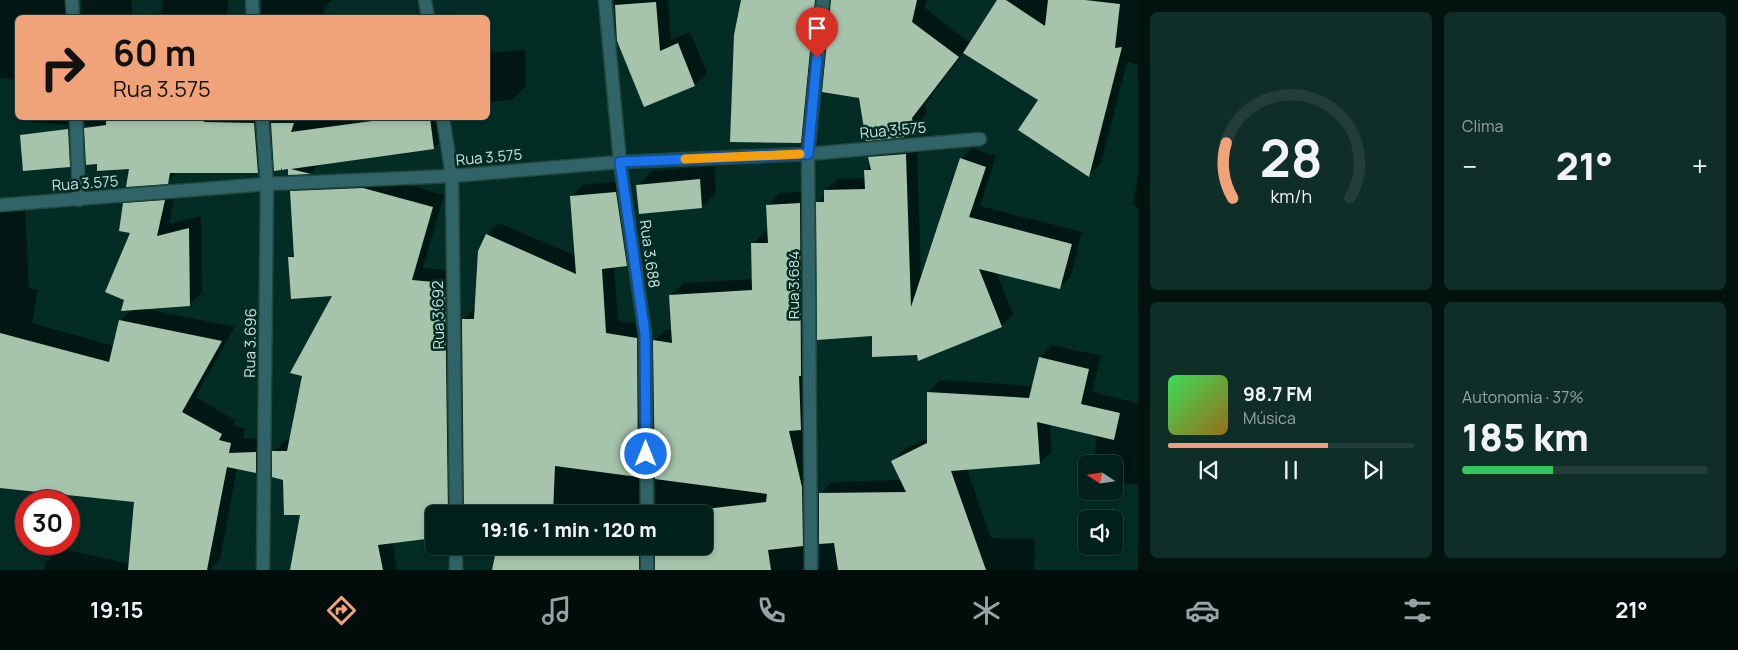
<!DOCTYPE html>
<html lang="pt">
<meta charset="utf-8">
<style>
body{margin:0;font-family:Manrope,sans-serif;background:#102e28;color:#f1f3f6;height:100vh;display:flex;flex-direction:column;font-size:19px;white-space:nowrap}
*{box-sizing:border-box;margin:0}
p{font-size:16px;color:#96a3a3}
.icon{flex:none;width:28px;height:28px;fill:none;stroke:currentColor;stroke-width:2;stroke-linecap:round;stroke-linejoin:round}
.map{position:relative;flex:1;overflow:hidden}
.side{display:flex;flex-direction:column;gap:12px;padding:12px;background:#01120f;width:600px}
.side>*{flex:none}
.banner{position:absolute;left:15px;top:15px;width:475px;height:105px;border-radius:8px;box-shadow:0 2px 8px #0003,0 0 0 1px #233e3a;background:#f0a279;color:#111;overflow:hidden}
.needle{width:32px;rotate:283deg}
.controls{position:absolute;left:1078px;top:455px;display:grid;gap:10px}
.controls a{display:grid;place-items:center;width:45px;height:45px;border-radius:8px;background:#02211b;box-shadow:0 2px 8px #0003,0 0 0 1px #233e3a;font-size:25px}
.speed{position:absolute;left:15px;top:490px;display:flex;gap:10px;font-size:25px;font-weight:700;text-align:center}
.speed>*{display:grid;place-content:center;width:65px;height:65px;border-radius:50%;background:#02211b;box-shadow:0 2px 8px #0003,0 0 0 1px #233e3a;line-height:1}
.speed .limit{border:8px solid #d22;background:#fff;color:#111}
.pin{position:absolute;display:grid;place-items:center;width:42px;height:42px;color:#fff;margin:-51px -21px;border-radius:50% 50% 50% 0;rotate:-45deg;box-shadow:0 0 5px #0007}
.pin .icon{rotate:45deg}
.me{position:absolute;width:55px;margin:-28px;rotate:0deg;stroke-linejoin:round;filter:drop-shadow(0 0 4px #0008)}
.turn{display:flex;align-items:center;gap:18px;height:105px;padding:0 15px;font-size:22px}
.turn .icon{width:65px;height:65px;stroke-width:2.5}
.turn b{display:block;font-size:35px;line-height:42px}
.big{font-size:38px;font-weight:800;line-height:1.1}
.side .widget{flex:1;display:flex;flex-direction:column;justify-content:center;gap:8px;min-width:0;padding:0 18px;border-radius:8px;background:#102e28}
.side .dial{align-items:center;gap:0}
.dial svg{height:130px;overflow:visible;fill:none;stroke:#233e3a;stroke-width:7;stroke-linecap:round;text-anchor:middle}
.dial text{fill:#f1f3f6;stroke:none}
.song{display:flex;align-items:center;gap:15px}
.cover{width:60px;height:60px;border-radius:8px;background:linear-gradient(135deg,hsl(130 70% 55%),hsl(40 70% 35%))}
.played{height:5px;border-radius:2px;background:linear-gradient(90deg,#f0a279 65%,#233e3a 65%)}
.keys{display:flex;justify-content:space-around;direction:ltr}
.heat{display:flex;justify-content:space-between;align-items:center;font-size:28px;direction:ltr}
.charge{height:8px;border-radius:4px;background:linear-gradient(90deg,#34c759 37%,#233e3a 0)}
.side .tiles{flex:1;display:grid;gap:12px;grid-template-columns:repeat(2,1fr)}
.trip{position:absolute;left:425px;top:505px;width:288px;height:50px;border-radius:8px;background:#02211b;box-shadow:0 2px 8px #0003,0 0 0 1px #233e3a;font-weight:800;line-height:50px;text-align:center}
.dock{display:flex;height:80px;justify-content:space-around;align-items:center;background:#010d0b;color:#96a3a3}
.dock .icon{width:35px;height:35px}
.dock .active{color:#f0a279}
.dock b{font-size:22px;color:#f1f3f6}
main{display:flex;flex:1;min-height:0}
.map>svg:first-child{display:block}
.shadow{fill:#0007}
.building{fill:#a6c4ac}
.lines{fill:none;stroke-linecap:round;stroke-linejoin:round}
.minor-casing{stroke:#224941;stroke-width:15}
.minor{stroke:#316469;stroke-width:12}
.route-casing{stroke:#114b97;stroke-width:12}
.route{stroke:#1a73e8;stroke-width:9}
.slow{stroke:#f59e0b;stroke-width:9}
.labels{text-anchor:middle;dominant-baseline:central;stroke-width:5;stroke-linejoin:round;paint-order:stroke}
.street-label{font-size:15px;fill:#cce1db;stroke:#022c24}
</style>
<main>
<div class="map">
<svg width="1138" height="570" viewBox="0 0 1138 570">
<rect width="100%" height="100%" fill="#022c24"/>
<g class="shadow">
<polygon points="0,0 76,0 77,10 82,13 81,0 131,0 132,18 18,18 18,80 0,78"/>
<polygon points="162,0 228,0 227,18 161,18"/>
<polygon points="262,0 332,0 324,7 323,18 262,18"/>
<polygon points="614,0 668,0 671,40 690,32 707,73 695,85 645,106 618,40"/>
<polygon points="743,0 927,0 925,8 971,44 999,0 1138,0 1138,65 1127,62 1101,163 1089,175 1040,100 964,53 925,104 927,113 905,136 860,97 821,90 818,125 800,142"/>
<polygon points="525,50 526,86 512,100 488,102 488,53"/>
<polygon points="19,118 75,118 68,125 20,121"/>
<polygon points="85,118 266,118 269,160 258,172 178,171 167,182 131,168 124,129 86,126"/>
<polygon points="272,118 442,118 445,137 434,148 320,163 311,173 290,174 289,168 283,166 280,169 275,169"/>
<polygon points="917,143 921,278 961,159 972,148 996,156 980,206 1082,232 1071,276 1060,287 996,272 1013,314 1002,325 919,359 918,354 873,334 818,203 826,195 825,191 837,179 866,178 866,171 871,166 870,157 881,146"/>
<polygon points="714,166 716,193 702,207 638,186 652,171"/>
<polygon points="1138,175 1138,208 1133,205"/>
<polygon points="376,176 444,195 423,268 457,271 461,506 465,509 463,320 475,307 487,235 499,223 576,256 571,197 583,185 628,180 639,252 626,264 614,266 618,321 649,326 651,501 656,512 654,341 667,329 672,330 671,295 683,283 753,279 753,244 765,231 769,231 767,206 780,193 812,191 813,417 803,426 814,474 815,558 820,567 820,494 832,482 902,480 893,462 905,449 928,438 928,392 941,380 1033,386 1040,358 1052,345 1101,356 1092,392 1138,403 1138,484 1114,483 1114,464 1095,464 1096,435 1050,424 1052,451 1040,463 967,469 991,538 1035,539 1034,570 712,570 704,546 704,514 434,514 392,542 397,570 291,570 301,514 274,452 286,440 290,439 334,294 289,258 295,252 291,192 303,179"/>
<polygon points="176,189 169,224 201,216 202,292 189,305 145,309 235,327 195,397 235,420 233,425 245,429 243,439 270,438 270,458 255,472 237,468 220,559 209,570 190,570 135,501 0,487 0,210 25,209 29,288 38,290 32,323 114,346 120,321 132,309 125,299 132,232 125,204 137,192"/>
<polygon points="498,546 651,546 629,570 493,570"/>
<polygon points="60,548 146,568 146,570 44,570 46,562"/>
</g>
<g class="building">
<polygon points="741,0 815,0 801,143 730,142 734,35"/>
<polygon points="831,0 917,0 912,22 959,57 912,118 914,128 905,129 905,137 866,141 859,98 822,92"/>
<polygon points="997,0 1006,0 1045,26 1048,0 1085,0 1120,4 1115,48 1122,47 1089,177 1018,130 1038,100 963,53"/>
<polygon points="656,2 660,51 678,43 695,86 644,107 617,41 615,5"/>
<polygon points="106,118 204,118 204,122 254,123 258,173 170,173 168,184 126,187 129,169 97,171 97,164 86,165 84,128 106,125"/>
<polygon points="378,118 430,118 434,149 291,169 311,174 288,175 288,169 282,170 282,167 281,170 274,171 271,123 294,123 291,132 379,120"/>
<polygon points="68,129 70,167 23,171 20,135"/>
<polygon points="906,154 911,307 960,158 986,167 969,217 1072,244 1060,289 979,269 1002,327 918,361 917,355 872,357 872,336 817,340 816,202 824,202 824,190 865,189 864,170 871,170 868,157"/>
<polygon points="700,179 702,208 639,214 636,185"/>
<polygon points="363,188 433,207 412,280 445,283 448,514 434,514 434,538 378,545 383,570 290,570 300,515 284,515 283,480 272,477 272,451 287,451 302,376 290,373 332,296 291,299 288,257 294,257 290,191"/>
<polygon points="616,192 627,266 602,269 606,333 637,338 638,477 555,466 553,514 464,514 462,319 474,319 478,251 486,234 576,274 570,196"/>
<polygon points="165,200 157,236 189,228 190,306 121,311 124,300 105,292 130,233 119,231 123,203"/>
<polygon points="800,203 801,376 799,376 801,430 789,431 802,487 803,546 768,550 771,570 655,570 655,546 704,546 704,514 662,514 766,502 767,494 655,479 653,340 672,343 669,295 752,290 751,243 768,243 766,205"/>
<polygon points="119,320 222,341 182,412 222,434 219,440 231,443 229,453 256,452 256,473 227,467 207,570 128,570 134,502 0,488 0,333 109,362"/>
<polygon points="1039,357 1089,369 1081,404 1120,413 1114,440 1037,422 1040,464 951,471 986,570 838,570 834,543 819,544 819,493 906,492 891,461 927,443 927,392 1029,398"/>
<polygon points="497,546 639,546 639,570 492,570"/>
</g>
<g class="lines">
<defs>
<g id="minor">
<polyline points="72,0 73,18"/>
<polyline points="252,0 253,18"/>
<polyline points="425,0 428,18"/>
<polyline points="605,0 620,162 645,334 647,514"/>
<polyline points="76,118 79,200"/>
<polyline points="262,118 267,184 263,570"/>
<polyline points="443,118 452,176 456,514"/>
<polyline points="0,205 267,184 452,176 620,162 808,154 980,139"/>
<polyline points="456,546 456,570"/>
<polyline points="647,546 647,570"/>
<polyline points="811,570 808,154 823,0"/>
</g>
</defs>
<use href="#minor" class="minor-casing"/>
<use href="#minor" class="minor"/>
</g>
<g class="lines">
<defs>
<polyline id="route" points="646,454 645,334 620,162 808,154 817,58"/>
</defs>
<use href="#route" class="route-casing"/>
<use href="#route" class="route"/>
<polyline class="slow" points="685,159 800,154"/>
</g>
<g class="labels">
<g class="street-label">
<text transform="translate(893 130) rotate(-5)">Rua 3.575</text>
<text transform="translate(489 157) rotate(-5)">Rua 3.575</text>
<text transform="translate(85 183) rotate(-4)">Rua 3.575</text>
<text transform="translate(650 254) rotate(82)">Rua 3.688</text>
<text transform="translate(793 285) rotate(-90)">Rua 3.684</text>
<text transform="translate(438 315) rotate(-91)">Rua 3.692</text>
<text transform="translate(250 343) rotate(-89)">Rua 3.696</text>
</g>
</g>
</svg>
<div class="controls">
<a><svg class="needle" viewBox="-14 -14 28 28"><path d="M0-13l5 13h-10z" fill="#e53935"/><path d="M0 13l5-13h-10z" fill="#96a3a3"/></svg></a>
<a><svg class="icon" aria-label="sound" viewBox="0 0 24 24"><path d="M4 9h4l5-4v14l-5-4H4zM17 9q2 3 0 6"/></svg></a>
</div>
<div class="speed"><div class="limit">30</div></div>
<div class="pin" style="left:817px;top:58px;background:#d93025"><svg class="icon" aria-label="arrive" viewBox="0 0 24 24"><path d="M6 21V4h12l-3 4 3 4H6"/></svg></div>
<svg class="me" style="left:646px;top:454px" viewBox="-20 -20 40 40"><circle r="17" fill="#1a73e8" stroke="#fff" stroke-width="3"/><path d="M0-11L8 9 0 5-8 9z" fill="#fff"/></svg>
<div class="trip">19:16 · 1 min · 120 m</div>
<div class="banner">
<div class="turn"><svg class="icon" aria-label="right" viewBox="0 0 24 24"><path d="M7 20v-9h11M14 6l5 5-5 5"/></svg><div><b>60 m</b>Rua 3.575</div></div>
</div>
</div>
<section class="side">
<div class="tiles">
<div class="widget dial"><svg viewBox="0 0 100 80">
<path d="M14 69A42 42 0 1 1 86 69"/>
<path d="M14 69A42 42 0 0 1 10 35" stroke="#f0a279"/>
<text x="50" y="56" font-size="32" font-weight="700">28</text>
<text x="50" y="72" font-size="11">km/h</text>
</svg></div>
<div class="widget"><p>Clima</p>
<div class="heat"><a>−</a><b class="big">21°</b><a>+</a></div>
</div>
<div class="widget">
<div class="song"><i class="cover"></i><div><b>98.7 FM</b><p>Música</p></div></div>
<div class="played"></div>
<div class="keys"><svg class="icon" aria-label="previous" viewBox="0 0 24 24"><path d="M18 5L8 12l10 7zM5 5v14"/></svg><svg class="icon" aria-label="pause" viewBox="0 0 24 24"><path d="M8 5v14M16 5v14"/></svg><svg class="icon" aria-label="next" viewBox="0 0 24 24"><path d="M6 5l10 7-10 7zM19 5v14"/></svg></div>
</div>
<div class="widget"><p>Autonomia · 37%</p><b class="big">185 km</b><div class="charge"></div></div>
</div>
</section>
</main>
<nav class="dock">
<b>19:15</b>
<svg class="icon active" aria-label="directions" viewBox="0 0 24 24"><path d="M12 3l9 9-9 9-9-9zM9 14v-3h6M13 9l2 2-2 2"/></svg>
<svg class="icon" aria-label="music" viewBox="0 0 24 24"><path d="M9 18V5l10-2v13"/><circle cx="6" cy="18" r="3"/><circle cx="16" cy="16" r="3"/></svg>
<svg class="icon" aria-label="phone" viewBox="0 0 24 24"><path d="M5 4h4l2 5-3 2q2 4 5 5l2-3 5 2v4C11 20 4 13 5 4z"/></svg>
<svg class="icon" aria-label="climate" viewBox="0 0 24 24"><path d="M12 3v18M4 7l16 10M4 17L20 7"/></svg>
<svg class="icon" aria-label="car" viewBox="0 0 24 24"><path d="M5 17H2v-5l4-1 3-4h7l3 4 3 1v5h-3M9 17h6M6 11h13"/><circle cx="7" cy="17" r="2"/><circle cx="17" cy="17" r="2"/></svg>
<svg class="icon" aria-label="filters" viewBox="0 0 24 24"><path d="M4 7h16M4 17h16"/><circle cx="9" cy="7" r="2"/><circle cx="15" cy="17" r="2"/></svg>
<b>21°</b>
</nav>
